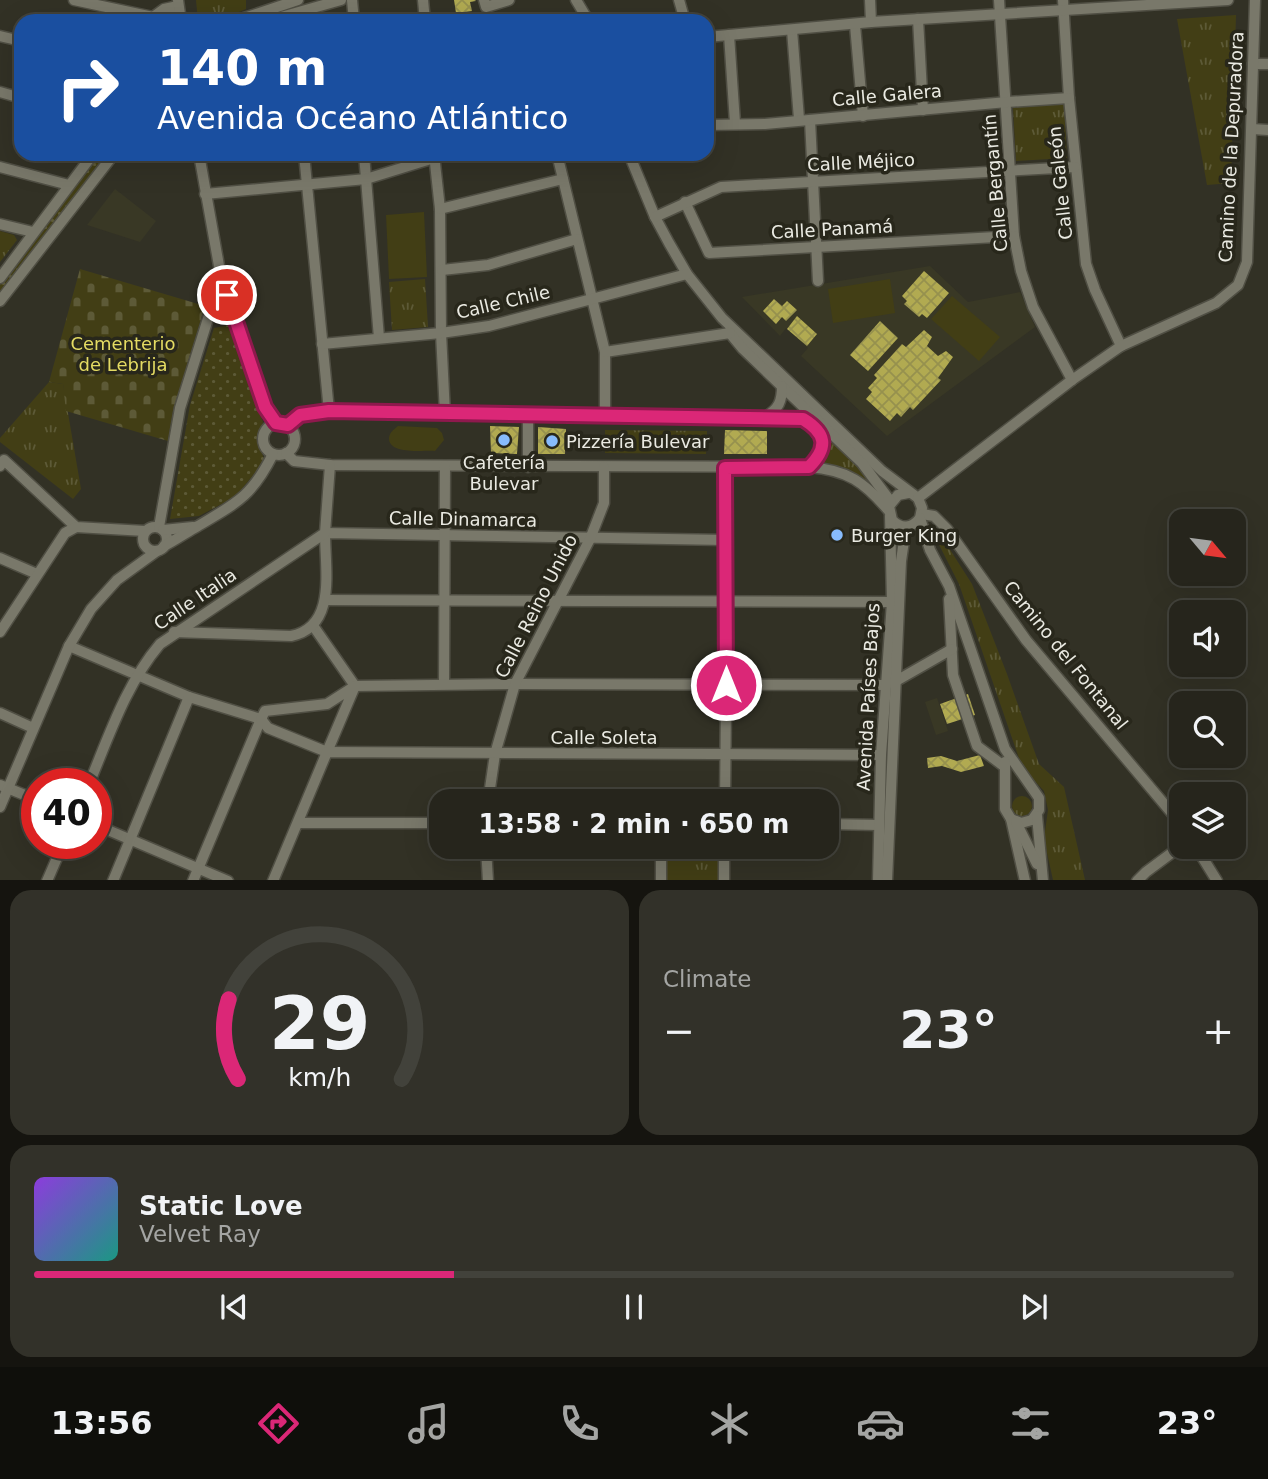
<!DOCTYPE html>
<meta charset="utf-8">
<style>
body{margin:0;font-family:"DejaVu Sans",sans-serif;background:#323129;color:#f1f3f6;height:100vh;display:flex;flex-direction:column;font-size:26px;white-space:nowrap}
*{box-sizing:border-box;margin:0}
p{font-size:23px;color:#a4a5a3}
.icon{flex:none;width:38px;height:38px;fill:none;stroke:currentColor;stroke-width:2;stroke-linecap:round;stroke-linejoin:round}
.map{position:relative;height:880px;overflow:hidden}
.details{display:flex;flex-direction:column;gap:10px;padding:10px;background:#15140f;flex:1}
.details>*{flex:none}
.hud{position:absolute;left:14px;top:14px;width:700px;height:147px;border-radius:21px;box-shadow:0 7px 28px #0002,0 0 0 2px #42423b;background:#1a4fa0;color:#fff;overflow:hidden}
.needle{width:46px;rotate:119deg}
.tools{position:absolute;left:1169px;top:509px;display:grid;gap:14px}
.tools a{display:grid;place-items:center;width:77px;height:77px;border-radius:14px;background:#26251c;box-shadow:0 7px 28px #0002,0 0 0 2px #42423b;font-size:35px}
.speed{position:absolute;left:21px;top:768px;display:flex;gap:14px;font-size:35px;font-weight:700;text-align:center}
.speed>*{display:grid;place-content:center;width:91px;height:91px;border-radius:50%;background:#26251c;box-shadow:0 7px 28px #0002,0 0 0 2px #42423b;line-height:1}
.speed .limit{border:10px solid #d22;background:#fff;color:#111}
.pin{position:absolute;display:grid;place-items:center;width:60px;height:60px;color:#fff;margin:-30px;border:4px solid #fff;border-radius:50%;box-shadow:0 2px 7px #0007}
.me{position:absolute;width:77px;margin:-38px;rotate:0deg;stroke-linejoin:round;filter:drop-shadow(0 0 5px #0008)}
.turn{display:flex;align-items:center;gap:24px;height:147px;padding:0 28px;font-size:32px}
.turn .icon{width:91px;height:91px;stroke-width:2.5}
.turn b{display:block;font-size:49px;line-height:60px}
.big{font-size:52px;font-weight:600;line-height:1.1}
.details .widget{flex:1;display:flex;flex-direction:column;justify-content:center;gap:10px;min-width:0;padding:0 24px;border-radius:21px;background:#323129}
.details .dial{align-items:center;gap:0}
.dial svg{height:182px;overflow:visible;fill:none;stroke:#42423b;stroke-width:7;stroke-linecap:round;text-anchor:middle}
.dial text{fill:#f1f3f6;stroke:none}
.song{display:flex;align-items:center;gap:21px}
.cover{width:84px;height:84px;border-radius:10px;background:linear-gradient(135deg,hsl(270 70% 55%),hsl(170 70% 35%))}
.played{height:7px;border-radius:4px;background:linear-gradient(90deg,#db2777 35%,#42423b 35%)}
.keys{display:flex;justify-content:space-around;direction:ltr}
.heat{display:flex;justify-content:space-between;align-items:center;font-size:38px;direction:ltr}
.details .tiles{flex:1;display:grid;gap:10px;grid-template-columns:1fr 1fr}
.widget:last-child{grid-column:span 2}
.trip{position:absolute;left:429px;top:789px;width:410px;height:70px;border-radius:21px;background:#26251c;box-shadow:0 7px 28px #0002,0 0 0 2px #42423b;font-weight:600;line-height:70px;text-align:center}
.dock{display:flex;height:112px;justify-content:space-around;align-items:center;background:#0f0f0b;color:#a4a5a3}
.dock .icon{width:49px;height:49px}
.dock .active{color:#db2777}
.dock b{font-size:32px;color:#f1f3f6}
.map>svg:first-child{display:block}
.built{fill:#393825}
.grass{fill:url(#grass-tufts)}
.cemetery{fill:url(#cemetery-stones)}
.garden{fill:url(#garden-dots)}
.pitch{fill:#423e15}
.building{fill:url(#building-cross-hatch)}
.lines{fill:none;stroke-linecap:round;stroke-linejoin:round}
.minor-casing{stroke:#504f44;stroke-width:13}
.minor{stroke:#79786a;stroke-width:10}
.route-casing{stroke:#8e194d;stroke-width:18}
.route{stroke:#db2777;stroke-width:12}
.poi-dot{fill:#87bbfc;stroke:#28271b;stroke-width:2.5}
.labels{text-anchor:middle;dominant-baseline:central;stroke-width:7;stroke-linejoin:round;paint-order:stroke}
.street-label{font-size:18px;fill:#eaeae2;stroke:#28271b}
.park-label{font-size:18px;fill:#e4db63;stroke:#28271b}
.poi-label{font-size:18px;fill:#eaeae2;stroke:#28271b;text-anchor:start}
</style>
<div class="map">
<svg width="1268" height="881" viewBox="0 0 1268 881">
<defs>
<pattern id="grass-tufts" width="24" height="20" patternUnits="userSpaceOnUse" patternTransform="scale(1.75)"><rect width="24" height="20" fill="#423e15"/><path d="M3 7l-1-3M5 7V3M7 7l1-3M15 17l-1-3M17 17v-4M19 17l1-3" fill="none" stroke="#5d5a37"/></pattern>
<pattern id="cemetery-stones" width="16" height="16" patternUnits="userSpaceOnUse" patternTransform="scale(1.75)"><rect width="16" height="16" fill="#423e15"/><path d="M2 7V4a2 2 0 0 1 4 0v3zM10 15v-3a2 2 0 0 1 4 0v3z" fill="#5d5a37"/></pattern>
<pattern id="garden-dots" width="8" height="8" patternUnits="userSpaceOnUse" patternTransform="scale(1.75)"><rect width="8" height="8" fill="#423e15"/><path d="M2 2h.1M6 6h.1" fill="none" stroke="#5d5a37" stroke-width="1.8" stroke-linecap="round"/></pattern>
<pattern id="building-cross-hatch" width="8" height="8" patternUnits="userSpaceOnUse" patternTransform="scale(1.75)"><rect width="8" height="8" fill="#b1aa51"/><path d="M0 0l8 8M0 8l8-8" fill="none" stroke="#96914e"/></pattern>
</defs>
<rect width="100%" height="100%" fill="#323125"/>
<g class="built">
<polygon points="115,189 156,221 140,242 87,225"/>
<polygon points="930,266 968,302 1020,292 1035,327 887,436 801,356 808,348 786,328 780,336 742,297"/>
<polygon points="937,698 948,731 936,735 925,702"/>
</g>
<g class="grass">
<polygon points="196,0 246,0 246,9 217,21 198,21"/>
<polygon points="1236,15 1231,183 1207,185 1177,19"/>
<polygon points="1064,104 1067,158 1016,161 1013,107"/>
<polygon points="0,231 14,235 17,240 0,262"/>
<polygon points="425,279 428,327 392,330 389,282"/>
<polygon points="49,382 63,384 81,489 73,499 0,442 0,438"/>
<polygon points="605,430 707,431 706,454 605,453"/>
<path d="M828,436L863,470L877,489C860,475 843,464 821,463L828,446Z"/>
<polygon points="931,529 937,533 947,545 972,584 1007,674 1039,764 1064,787 1085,880 1053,880 1044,839 1048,810 1044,791 1022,767 959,584"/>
<circle cx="1022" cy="806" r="10"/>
<rect x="665" y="847" width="55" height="33"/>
</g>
<polygon class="cemetery" points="80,269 205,306 173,410 168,441 66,411 63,384 49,382"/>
<g class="garden">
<polygon points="101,154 108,154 0,294 0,285"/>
<polygon points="229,325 263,422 257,441 265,461 235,497 199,516 170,519 190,405 214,328"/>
</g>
<g class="pitch">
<polygon points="424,212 427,277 389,279 386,215"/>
<polygon points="890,279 895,313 833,323 828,289"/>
<polygon points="952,296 1000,337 979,361 931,319"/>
<path d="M398,426L437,428L442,433L444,440L435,451C424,450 390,455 389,439C389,433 393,430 398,426Z"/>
</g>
<g class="building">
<polygon points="454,0 475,0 476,1 470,2 472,11 456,13"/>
<polygon points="924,271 949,293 927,318 922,314 919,317 904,304 907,301 902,296"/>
<polygon points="774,299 782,306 787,301 797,310 786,321 782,317 776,324 763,311"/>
<polygon points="797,316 817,334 807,346 787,329"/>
<polygon points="880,321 898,338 868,371 850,355"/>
<polygon points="924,330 932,337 927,346 938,356 946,351 953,357 938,378 941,380 913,410 910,407 901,417 897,413 890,421 866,399 872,392 868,388 877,378 874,375 902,344 906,347"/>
<polygon points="490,426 519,427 517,454 491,453"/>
<polygon points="538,427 566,429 565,454 538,454"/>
<polygon points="725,430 767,431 767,454 724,454"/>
<polygon points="968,694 975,715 947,724 940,704"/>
<polygon points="980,755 984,766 961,772 942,766 928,768 927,758 941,756 957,761"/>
</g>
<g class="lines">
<defs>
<g id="minor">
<polyline points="74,0 153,17 164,9 178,6"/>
<polyline points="178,0 181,21"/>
<polyline points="352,0 354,21"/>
<polyline points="423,0 425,21"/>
<polyline points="484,0 486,7 509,0"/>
<polyline points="576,0 588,20"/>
<polyline points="679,0 685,21"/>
<polyline points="870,0 871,22"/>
<polyline points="999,0 1014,236 1021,271 1033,307 1072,380"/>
<polyline points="1063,0 1069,98 1086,264 1095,290 1121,346"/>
<polyline points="918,19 923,110"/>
<polyline points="235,21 298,0"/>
<polyline points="267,21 341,0"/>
<polyline points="855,25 863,116"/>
<polyline points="792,30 799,119"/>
<polyline points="729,35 735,123"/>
<polyline points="0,36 21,41"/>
<polyline points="707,37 871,22 1228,0"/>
<polyline points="1253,64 1268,64"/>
<polyline points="0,92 21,98"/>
<polyline points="810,120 818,281"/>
<polyline points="707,125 765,124 1007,102 1069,98"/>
<polyline points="1252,129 1268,130"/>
<polyline points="199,154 221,277 265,407 276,423"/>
<polyline points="304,154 329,411"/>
<polyline points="364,154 379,338"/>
<polyline points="434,154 440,209 441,333 445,414"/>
<polyline points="557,154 605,352 605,417"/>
<path d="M629,154L655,217L669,243L687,274L722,318L882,471L918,498L922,508L920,518C912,528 902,530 892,520L889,506L898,495L908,493"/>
<polyline points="0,167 69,185"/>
<polyline points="205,194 366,179 447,154"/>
<polyline points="685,202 709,253 1014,236"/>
<polyline points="440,209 563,179"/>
<polyline points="655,217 721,187 1075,167"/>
<polyline points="0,224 33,232"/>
<polyline points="442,270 488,265 577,239"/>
<polyline points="0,278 93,154"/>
<polyline points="0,301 114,154"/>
<polyline points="729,332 743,349 862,463 891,502"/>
<polyline points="322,344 441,333 489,326 687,274"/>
<polyline points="605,352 730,333"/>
<polyline points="528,415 528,467"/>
<path d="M765,417C779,409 782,401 782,386"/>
<circle cx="279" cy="439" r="16"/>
<path d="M286,453L294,461L330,465L809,467C829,448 826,433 803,419L329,411L300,415L288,425"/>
<polyline points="0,466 4,460 76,527 145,531"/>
<path d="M809,467C848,470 864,482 889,511"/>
<polyline points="918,498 1072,380 1121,346 1216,303 1238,285 1247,262 1255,0"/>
<polyline points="922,514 934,516 947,529 1026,640 1181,824"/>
<polyline points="920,518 930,550 949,586 1005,749 1039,798 1039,810 1032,820 1021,823 1011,819"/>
<circle cx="155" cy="539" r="12"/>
<polyline points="159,527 180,408 221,277"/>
<polyline points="163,530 193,527"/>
<path d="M164,546C176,540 187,532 198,526C237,503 252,496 273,454"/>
<polyline points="0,558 37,574"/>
<polyline points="949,599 953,675 977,746 1005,767"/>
<polyline points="325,600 892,602"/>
<polyline points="314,627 355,686"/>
<polyline points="0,632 65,533 76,527"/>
<path d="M174,632L291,636C337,627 325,570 325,533L726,540"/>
<polyline points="69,646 189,697 261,719 193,881"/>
<polyline points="896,681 952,649"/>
<polyline points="444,684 445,466"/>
<polyline points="355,686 515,684 886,685"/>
<polygon points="355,686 327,752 268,728 261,719 265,711 327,704"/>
<polyline points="0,713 33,728"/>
<polyline points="1005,762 1005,809 1011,819 1025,881"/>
<path d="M89,784C109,736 126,684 160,644L325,533L330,465"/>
<polyline points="0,785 37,800"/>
<polyline points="488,802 495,754 515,684 590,539 604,503 604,467"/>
<polyline points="725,802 727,602 725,468"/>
<polyline points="0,807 69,646 91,609 117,580 157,551"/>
<polyline points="1037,816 1043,881"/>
<polyline points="1016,822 1037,864"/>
<polyline points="298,823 441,823"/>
<polyline points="826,824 879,825"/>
<polyline points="96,825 228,881"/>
<polyline points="486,847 488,881"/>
<polyline points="661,847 661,881"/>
<polyline points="724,847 724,881"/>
<polyline points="1196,847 1217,881"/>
<polyline points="47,881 63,844"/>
<polyline points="113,881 189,697"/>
<polyline points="273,881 327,752 881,755"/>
<polyline points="878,881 881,755 892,602 890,516"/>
<polyline points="887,881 901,561 906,527"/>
<polyline points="1137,881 1146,872 1181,846"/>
</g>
</defs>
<use href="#minor" class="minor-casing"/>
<use href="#minor" class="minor"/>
</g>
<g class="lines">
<defs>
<path id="route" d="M227,295L265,407L276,423L288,425L300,415L329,411L803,419C826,433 829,447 809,467L725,468L726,685"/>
</defs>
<use href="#route" class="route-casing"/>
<use href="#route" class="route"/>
</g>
<g class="poi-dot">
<circle cx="504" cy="440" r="7"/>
<circle cx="552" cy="441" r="7"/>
<circle cx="837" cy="535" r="7"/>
</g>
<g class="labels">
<g class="street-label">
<text transform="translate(887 95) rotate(-5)">Calle Galera</text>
<text transform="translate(1231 147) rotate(-87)">Camino de la Depuradora</text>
<text transform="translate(861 162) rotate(-3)">Calle Méjico</text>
<text transform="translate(995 183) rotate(-95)">Calle Bergantín</text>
<text transform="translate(1060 183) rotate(-96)">Calle Galeón</text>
<text transform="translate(832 229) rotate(-3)">Calle Panamá</text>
<text transform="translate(503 302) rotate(-13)">Calle Chile</text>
<text transform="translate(463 519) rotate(1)">Calle Dinamarca</text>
<text transform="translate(195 599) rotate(-34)">Calle Italia</text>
<text transform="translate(536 606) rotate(-63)">Calle Reino Unido</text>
<text transform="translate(1066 655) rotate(51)">Camino del Fontanal</text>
<text transform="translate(868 697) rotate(-87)">Avenida Países Bajos</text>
<text x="604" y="737">Calle Soleta</text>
</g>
<g class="park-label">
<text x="123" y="343">Cementerio<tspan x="123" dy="21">de Lebrija</tspan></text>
</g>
<g class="poi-label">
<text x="566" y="441">Pizzería Bulevar</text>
<text x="504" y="462" text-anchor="middle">Cafetería<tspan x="504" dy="21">Bulevar</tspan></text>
<text x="851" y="535">Burger King</text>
</g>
</g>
</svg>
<div class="tools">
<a><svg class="needle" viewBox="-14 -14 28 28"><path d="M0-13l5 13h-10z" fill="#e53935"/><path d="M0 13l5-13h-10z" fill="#a4a5a3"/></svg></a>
<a><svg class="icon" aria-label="sound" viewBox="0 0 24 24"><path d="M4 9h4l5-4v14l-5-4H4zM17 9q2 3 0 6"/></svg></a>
<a><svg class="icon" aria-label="search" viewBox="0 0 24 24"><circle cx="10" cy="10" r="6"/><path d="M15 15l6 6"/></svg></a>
<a><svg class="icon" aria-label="layers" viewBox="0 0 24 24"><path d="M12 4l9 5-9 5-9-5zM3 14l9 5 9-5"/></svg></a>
</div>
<div class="speed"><div class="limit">40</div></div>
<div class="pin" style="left:227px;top:295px;background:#d93025"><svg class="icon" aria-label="arrive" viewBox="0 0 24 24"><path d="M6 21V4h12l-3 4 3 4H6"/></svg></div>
<svg class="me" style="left:726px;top:685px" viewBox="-20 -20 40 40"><circle r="17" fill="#db2777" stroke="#fff" stroke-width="3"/><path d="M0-11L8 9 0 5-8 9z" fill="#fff"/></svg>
<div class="trip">13:58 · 2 min · 650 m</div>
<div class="hud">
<div class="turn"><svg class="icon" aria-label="right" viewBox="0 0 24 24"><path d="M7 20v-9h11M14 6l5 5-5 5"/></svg><div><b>140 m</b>Avenida Océano Atlántico</div></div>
</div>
</div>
<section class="details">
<div class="tiles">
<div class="widget dial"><svg viewBox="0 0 100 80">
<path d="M14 69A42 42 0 1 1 86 69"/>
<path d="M14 69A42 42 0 0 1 10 34" stroke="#db2777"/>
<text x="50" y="56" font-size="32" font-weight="700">29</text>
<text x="50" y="72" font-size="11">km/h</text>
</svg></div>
<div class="widget"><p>Climate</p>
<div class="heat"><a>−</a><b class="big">23°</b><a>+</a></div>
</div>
<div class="widget">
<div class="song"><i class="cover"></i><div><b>Static Love</b><p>Velvet Ray</p></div></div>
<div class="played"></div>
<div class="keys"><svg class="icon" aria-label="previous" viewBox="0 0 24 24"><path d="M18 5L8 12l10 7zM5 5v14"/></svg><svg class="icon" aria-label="pause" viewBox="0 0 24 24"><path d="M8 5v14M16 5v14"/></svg><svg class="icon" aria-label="next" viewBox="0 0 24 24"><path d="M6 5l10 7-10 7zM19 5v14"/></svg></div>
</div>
</div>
</section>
<nav class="dock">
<b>13:56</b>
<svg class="icon active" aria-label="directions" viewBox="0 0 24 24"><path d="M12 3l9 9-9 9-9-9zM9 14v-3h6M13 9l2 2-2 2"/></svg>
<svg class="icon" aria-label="music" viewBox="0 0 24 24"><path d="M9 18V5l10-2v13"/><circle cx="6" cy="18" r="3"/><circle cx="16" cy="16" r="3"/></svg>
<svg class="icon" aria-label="phone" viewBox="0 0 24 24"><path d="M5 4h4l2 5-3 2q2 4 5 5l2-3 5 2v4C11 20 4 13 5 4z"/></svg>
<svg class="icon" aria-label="climate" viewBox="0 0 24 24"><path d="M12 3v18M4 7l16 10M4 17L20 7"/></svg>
<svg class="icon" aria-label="car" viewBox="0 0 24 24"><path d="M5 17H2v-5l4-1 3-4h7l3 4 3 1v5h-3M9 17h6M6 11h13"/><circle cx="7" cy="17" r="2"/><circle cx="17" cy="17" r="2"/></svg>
<svg class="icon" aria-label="filters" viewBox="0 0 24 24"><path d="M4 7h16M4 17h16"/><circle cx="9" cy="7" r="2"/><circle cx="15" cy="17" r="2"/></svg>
<b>23°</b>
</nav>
